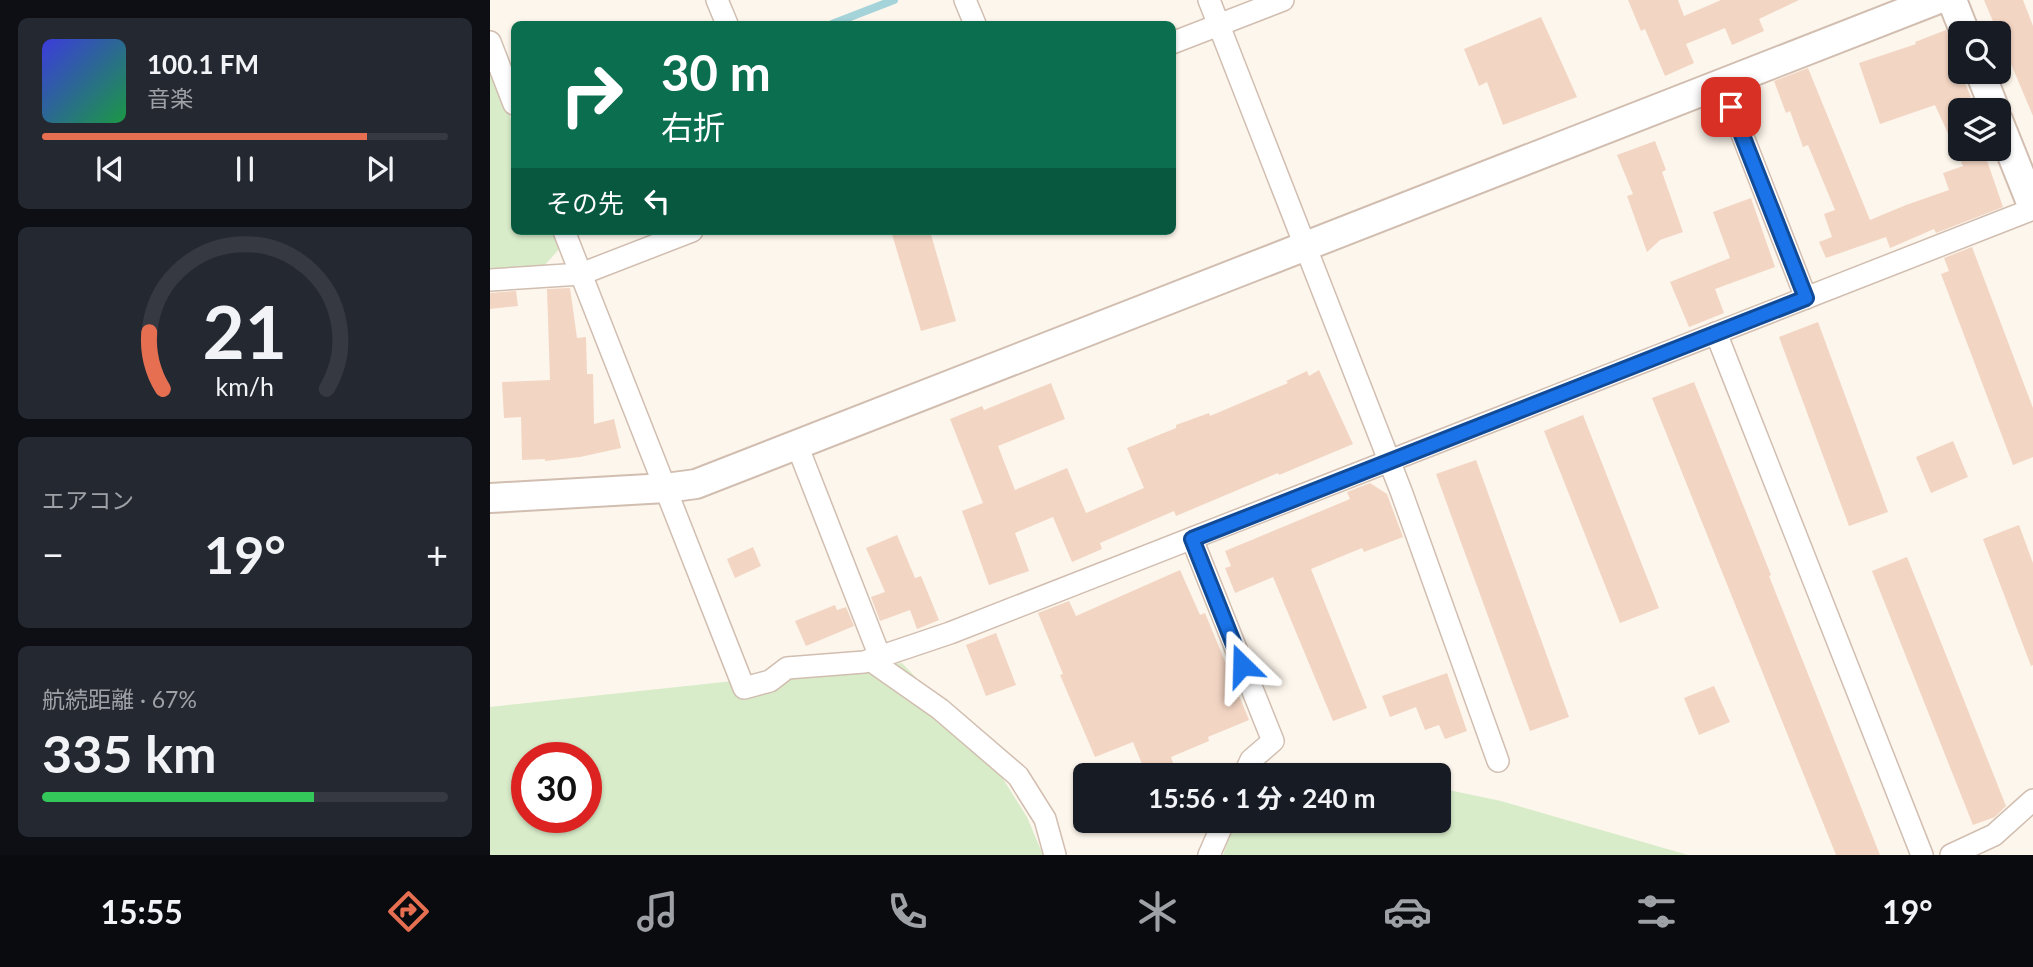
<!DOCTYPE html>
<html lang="ja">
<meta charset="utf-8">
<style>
body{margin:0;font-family:Lato,"Noto Sans JP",sans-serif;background:#242831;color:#f1f3f6;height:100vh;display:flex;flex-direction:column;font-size:26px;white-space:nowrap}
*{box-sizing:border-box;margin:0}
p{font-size:23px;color:#9ea1a6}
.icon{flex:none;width:38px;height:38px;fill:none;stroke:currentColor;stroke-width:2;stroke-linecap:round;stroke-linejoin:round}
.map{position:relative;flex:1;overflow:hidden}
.side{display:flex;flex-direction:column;gap:18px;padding:18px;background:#0d0f14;width:490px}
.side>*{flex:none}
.top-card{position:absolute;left:21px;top:21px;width:665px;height:214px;border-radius:10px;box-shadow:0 2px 5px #0004;background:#0b6e4f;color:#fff;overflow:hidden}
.controls{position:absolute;left:1458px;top:21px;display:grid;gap:14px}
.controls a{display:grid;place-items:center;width:63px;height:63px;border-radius:10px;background:#171b24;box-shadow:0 2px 5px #0004;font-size:35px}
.speed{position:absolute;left:21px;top:742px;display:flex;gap:14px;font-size:35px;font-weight:700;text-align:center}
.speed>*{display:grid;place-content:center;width:91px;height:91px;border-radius:50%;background:#171b24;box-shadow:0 2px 5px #0004;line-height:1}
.speed .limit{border:10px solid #d22;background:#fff;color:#111}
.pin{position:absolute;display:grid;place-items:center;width:60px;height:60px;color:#fff;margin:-30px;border-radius:14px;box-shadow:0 4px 10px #0006}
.me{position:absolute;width:77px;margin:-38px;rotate:338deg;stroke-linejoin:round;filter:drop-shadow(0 0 5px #0008)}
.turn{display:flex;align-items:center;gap:24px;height:147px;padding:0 35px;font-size:32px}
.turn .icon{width:91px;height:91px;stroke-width:2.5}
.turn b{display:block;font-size:49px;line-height:60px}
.then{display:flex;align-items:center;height:66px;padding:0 35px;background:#0003;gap:14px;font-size:26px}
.big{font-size:52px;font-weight:700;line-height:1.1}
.side .card{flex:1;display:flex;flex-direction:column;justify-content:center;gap:10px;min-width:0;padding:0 24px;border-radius:10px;background:#242831}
.side .dial{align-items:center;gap:0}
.dial svg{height:182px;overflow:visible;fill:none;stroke:#363941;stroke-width:7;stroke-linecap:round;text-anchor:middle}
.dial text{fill:#f1f3f6;stroke:none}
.song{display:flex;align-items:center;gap:21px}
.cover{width:84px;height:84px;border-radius:10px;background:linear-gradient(135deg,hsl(240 70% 55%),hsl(140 70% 35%))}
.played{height:7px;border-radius:4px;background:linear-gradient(90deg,#e76f51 80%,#363941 80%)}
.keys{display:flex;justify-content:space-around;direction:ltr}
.heat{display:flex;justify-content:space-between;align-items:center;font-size:38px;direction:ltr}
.charge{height:10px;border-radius:5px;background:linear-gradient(90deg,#34c759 67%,#363941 0)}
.trip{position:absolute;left:583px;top:763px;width:378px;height:70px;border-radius:10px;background:#171b24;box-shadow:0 2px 5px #0004;font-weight:700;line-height:70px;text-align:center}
.menu{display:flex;height:112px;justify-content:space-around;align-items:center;background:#090b0e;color:#9ea1a6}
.menu .icon{width:49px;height:49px}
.menu .selected{color:#e76f51}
.menu b{font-size:32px;color:#f1f3f6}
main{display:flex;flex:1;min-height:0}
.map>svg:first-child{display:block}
.green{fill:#d8ecc9;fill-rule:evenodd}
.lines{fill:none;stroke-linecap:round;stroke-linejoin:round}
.stream{stroke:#a5d3da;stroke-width:8}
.building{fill:#f3d5c3}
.minor-casing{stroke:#d1beb0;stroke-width:24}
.tertiary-casing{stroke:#d1beb0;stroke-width:32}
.minor{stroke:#fff;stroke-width:21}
.tertiary{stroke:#fff;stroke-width:28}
.route-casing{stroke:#114b97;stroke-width:18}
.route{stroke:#1a73e8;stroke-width:12}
</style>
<main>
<section class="side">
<div class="card">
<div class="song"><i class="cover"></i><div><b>100.1 FM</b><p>音楽</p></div></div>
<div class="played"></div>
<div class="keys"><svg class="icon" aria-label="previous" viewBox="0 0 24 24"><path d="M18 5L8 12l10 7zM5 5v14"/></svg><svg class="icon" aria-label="pause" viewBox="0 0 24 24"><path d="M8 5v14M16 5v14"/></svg><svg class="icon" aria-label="next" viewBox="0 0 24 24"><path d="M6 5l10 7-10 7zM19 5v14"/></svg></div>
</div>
<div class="card dial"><svg viewBox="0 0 100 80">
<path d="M14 69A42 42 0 1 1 86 69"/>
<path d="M14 69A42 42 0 0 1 8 44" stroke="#e76f51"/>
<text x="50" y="56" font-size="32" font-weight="700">21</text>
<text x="50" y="72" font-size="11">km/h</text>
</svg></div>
<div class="card"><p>エアコン</p>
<div class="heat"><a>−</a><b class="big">19°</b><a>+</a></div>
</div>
<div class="card"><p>航続距離 · 67%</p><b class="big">335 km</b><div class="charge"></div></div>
</section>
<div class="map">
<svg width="1543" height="855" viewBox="0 0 1543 855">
<rect width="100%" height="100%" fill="#fdf6ec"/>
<g class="green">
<polygon points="0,63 24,127 24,231 64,231 71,247 53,267 0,270"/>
<path d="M412,663L495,750L537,817L553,855H0V707ZM37,758H96V817H37Z"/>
<polygon points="767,762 882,775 762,775"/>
<polygon points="949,788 1011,801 1198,855 733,855 745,821 948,821"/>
</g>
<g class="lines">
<polyline class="stream" points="342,24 404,0"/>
</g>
<g class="building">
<polygon points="1138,0 1188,0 1194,16 1231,0 1309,0 1269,19 1274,31 1242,45 1235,28 1196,44 1204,63 1175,76 1155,29 1151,31"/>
<polygon points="1494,0 1533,0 1543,26 1543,116"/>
<polygon points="1051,17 1087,97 1013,125 997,82 989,86 974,49"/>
<polygon points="1456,30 1464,46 1470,48 1470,72 1481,97 1470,102 1470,149 1493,149 1513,207 1446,233 1444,229 1400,248 1396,237 1336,258 1329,242 1342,237 1334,214 1345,210 1318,145 1313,147 1300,111 1296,113 1284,81 1318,68 1380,220 1416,205 1459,190 1453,173 1473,166 1445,105 1390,124 1369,63 1426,44 1425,42"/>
<polygon points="1165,141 1176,170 1172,172 1193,232 1170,240 1157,252 1137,196 1143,194 1127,155"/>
<polygon points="1261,198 1285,267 1225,289 1234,313 1199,327 1180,282 1240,258 1223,212"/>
<polygon points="401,231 440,231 466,321 431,331"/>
<polygon points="1482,247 1543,408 1543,457 1523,465 1451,274 1459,271 1454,258"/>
<polygon points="80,288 87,338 96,337 97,374 103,374 104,424 124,419 131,448 90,457 55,461 55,459 32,460 31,417 14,418 12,382 60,380 57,289"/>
<polygon points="26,291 28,306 0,309 0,293"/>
<polygon points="1328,322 1398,512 1359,526 1289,337"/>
<polygon points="829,370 863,444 789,475 788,473 686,516 684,511 610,543 612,549 582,562 563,517 525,533 539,571 499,585 472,511 493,503 460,419 492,406 494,410 561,383 575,419 508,446 525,490 577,468 596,513 654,488 637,448 686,428 686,425 719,413 720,416 798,383 796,381 817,371 819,376"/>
<polygon points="1204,382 1281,575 1279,576 1390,855 1346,855 1162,398"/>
<polygon points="1093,415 1169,608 1130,623 1054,431"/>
<polygon points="1463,441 1478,477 1441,493 1426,457"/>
<polygon points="986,460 1079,717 1040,731 946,474"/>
<polygon points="880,483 897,494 913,537 874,552 872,548 821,569 877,708 843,721 783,577 745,593 735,568 741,566 735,551 860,499 857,492"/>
<polygon points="1529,525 1543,563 1543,665 1541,666 1493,539"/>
<polygon points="407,535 425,578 431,576 449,620 427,629 420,610 390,621 381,597 395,592 376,548"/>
<polygon points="263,547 271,566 245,578 237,559"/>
<polygon points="1417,557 1516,806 1505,817 1483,825 1382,571"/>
<polygon points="690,570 710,615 715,613 759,720 718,737 719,741 681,757 683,763 656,774 643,742 605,757 570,675 573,674 548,613 579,601 586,616"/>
<polygon points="345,605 347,610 356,607 364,626 316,646 305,621"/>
<polygon points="506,633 526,685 496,696 476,645"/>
<polygon points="957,673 977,731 955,739 949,725 935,730 926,707 900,717 892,696"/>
<polygon points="1224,686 1240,722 1209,735 1194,698"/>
</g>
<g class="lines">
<defs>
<g id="minor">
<polyline points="227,0 237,24"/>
<polyline points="475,0 485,24"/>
<polyline points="719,0 911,491 1008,761"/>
<polyline points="0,42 24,104"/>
<polyline points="682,43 793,0"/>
<polyline points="1232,83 1316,298"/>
<polyline points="74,231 254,688 280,681 297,668 374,662 460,633 1543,209"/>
<polyline points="0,280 91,274 202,231"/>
<polyline points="1226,333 1432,855"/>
<polyline points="307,445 390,657"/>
<polyline points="702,539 783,741 761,760 754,775"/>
<polyline points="380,660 450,709 528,776 555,819 565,855"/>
<polyline points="719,855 734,821"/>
<polyline points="1461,855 1504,835 1543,800"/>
</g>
<g id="tertiary">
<polyline points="1462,0 1475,33"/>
<polyline points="1490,72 1505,110"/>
<polyline points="1508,120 1540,200"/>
<polyline points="0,498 176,488 206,484 1446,0"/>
</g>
</defs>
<use href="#minor" class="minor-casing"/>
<use href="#tertiary" class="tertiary-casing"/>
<use href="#minor" class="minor"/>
<use href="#tertiary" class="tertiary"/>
</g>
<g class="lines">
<defs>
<polyline id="route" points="752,665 702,539 1316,298 1241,107"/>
</defs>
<use href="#route" class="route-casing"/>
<use href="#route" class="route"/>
</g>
</svg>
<div class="controls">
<a><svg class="icon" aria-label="search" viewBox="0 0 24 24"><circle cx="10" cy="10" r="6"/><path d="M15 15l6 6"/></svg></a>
<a><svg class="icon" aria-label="layers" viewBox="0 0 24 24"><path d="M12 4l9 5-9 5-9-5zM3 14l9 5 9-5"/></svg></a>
</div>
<div class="speed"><div class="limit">30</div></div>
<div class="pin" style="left:1241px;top:107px;background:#d93025"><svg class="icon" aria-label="arrive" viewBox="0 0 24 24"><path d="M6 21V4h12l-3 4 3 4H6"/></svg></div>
<svg class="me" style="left:752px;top:665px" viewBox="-20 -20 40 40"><path d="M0-17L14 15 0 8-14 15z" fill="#1a73e8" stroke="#fff" stroke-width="4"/></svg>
<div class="trip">15:56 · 1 分 · 240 m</div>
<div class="top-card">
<div class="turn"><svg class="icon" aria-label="right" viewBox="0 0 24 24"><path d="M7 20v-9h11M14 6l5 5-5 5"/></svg><div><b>30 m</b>右折</div></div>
<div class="then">その先<svg class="icon" aria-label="left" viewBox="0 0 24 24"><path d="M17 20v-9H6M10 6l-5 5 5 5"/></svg></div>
</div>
</div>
</main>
<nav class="menu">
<b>15:55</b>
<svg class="icon selected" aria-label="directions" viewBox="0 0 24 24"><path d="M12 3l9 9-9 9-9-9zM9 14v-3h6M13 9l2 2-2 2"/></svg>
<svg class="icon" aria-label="music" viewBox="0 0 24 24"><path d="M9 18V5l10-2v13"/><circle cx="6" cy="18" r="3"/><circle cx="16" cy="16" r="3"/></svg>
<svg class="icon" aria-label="phone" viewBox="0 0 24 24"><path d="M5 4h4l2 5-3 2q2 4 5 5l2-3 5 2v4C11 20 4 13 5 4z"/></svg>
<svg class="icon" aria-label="climate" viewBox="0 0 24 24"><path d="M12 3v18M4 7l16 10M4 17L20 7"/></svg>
<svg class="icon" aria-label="car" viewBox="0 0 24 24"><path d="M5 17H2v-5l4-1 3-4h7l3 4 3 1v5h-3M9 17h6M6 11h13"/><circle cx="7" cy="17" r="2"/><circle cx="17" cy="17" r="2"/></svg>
<svg class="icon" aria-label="filters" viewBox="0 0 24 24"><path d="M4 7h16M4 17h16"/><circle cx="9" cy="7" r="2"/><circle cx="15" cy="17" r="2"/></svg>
<b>19°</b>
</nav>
